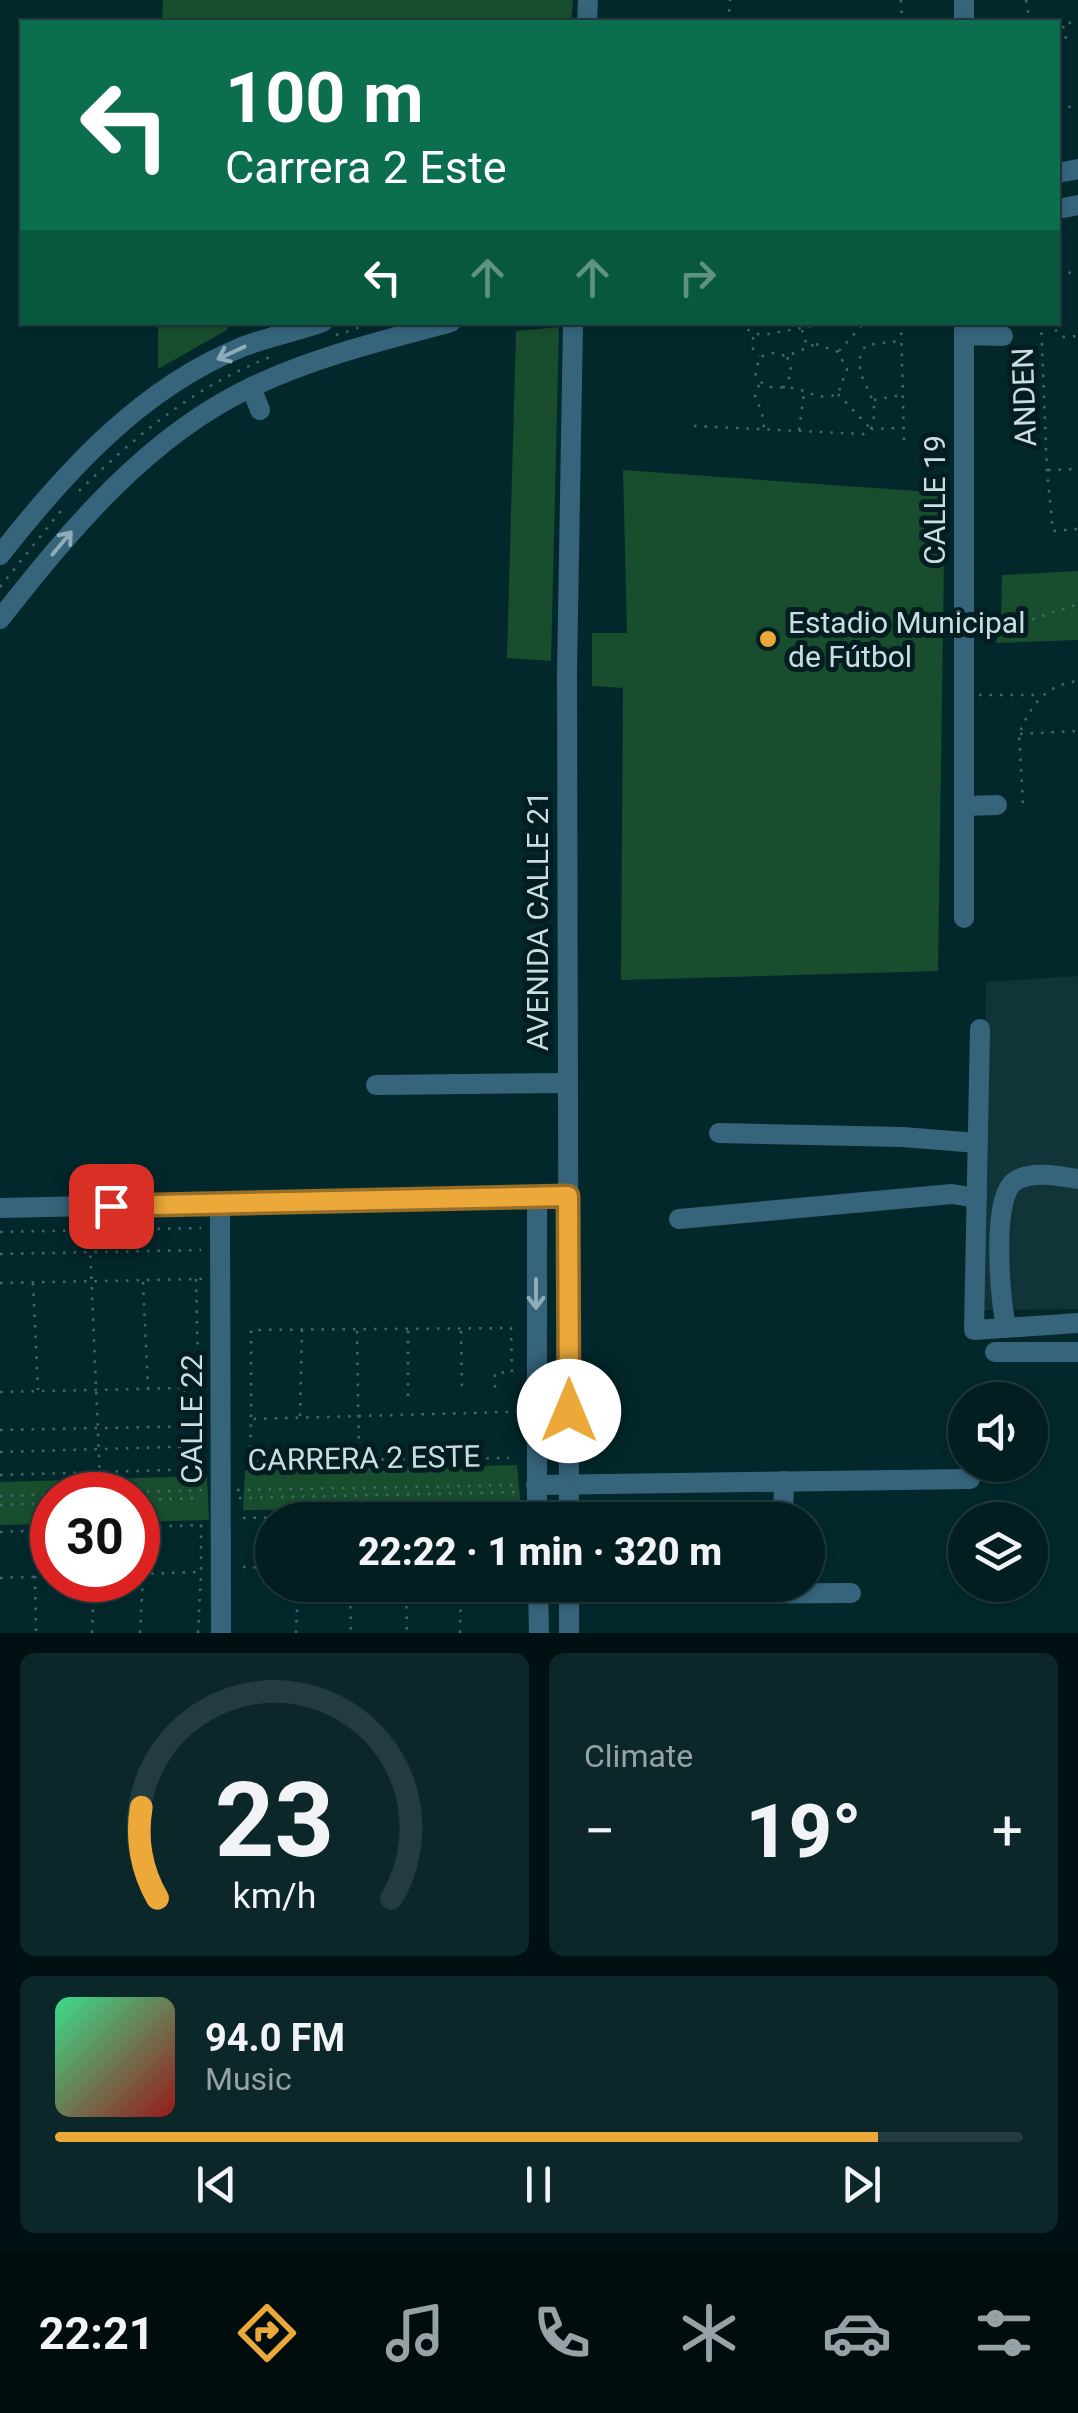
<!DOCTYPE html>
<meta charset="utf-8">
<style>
body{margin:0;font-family:Roboto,sans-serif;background:#0c272a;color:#f1f3f6;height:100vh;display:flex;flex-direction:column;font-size:38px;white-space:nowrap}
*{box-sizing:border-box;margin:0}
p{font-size:32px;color:#96a2a5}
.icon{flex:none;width:55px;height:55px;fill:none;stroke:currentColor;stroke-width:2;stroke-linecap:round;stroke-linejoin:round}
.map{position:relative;height:1633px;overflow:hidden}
.panel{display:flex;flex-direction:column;gap:20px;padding:20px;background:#011012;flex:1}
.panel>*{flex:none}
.banner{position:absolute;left:20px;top:20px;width:1040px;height:305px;border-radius:0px;box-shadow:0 2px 8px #0004,0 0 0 2px #233c3f;background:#0b6e4f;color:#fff;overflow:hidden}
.buttons{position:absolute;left:948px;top:1382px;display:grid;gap:20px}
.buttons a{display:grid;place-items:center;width:100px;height:100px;border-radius:50%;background:#021e21;box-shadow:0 2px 8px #0004,0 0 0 2px #233c3f;font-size:50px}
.speed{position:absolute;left:30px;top:1472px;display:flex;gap:20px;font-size:50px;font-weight:700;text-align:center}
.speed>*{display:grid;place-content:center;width:130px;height:130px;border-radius:50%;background:#021e21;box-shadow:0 2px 8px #0004,0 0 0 2px #233c3f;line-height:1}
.speed .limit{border:15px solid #d22;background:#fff;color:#111}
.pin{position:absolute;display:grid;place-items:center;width:85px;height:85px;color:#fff;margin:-42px;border-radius:20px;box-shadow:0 5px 15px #0006}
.me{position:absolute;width:110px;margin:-55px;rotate:0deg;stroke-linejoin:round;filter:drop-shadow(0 0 8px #0008)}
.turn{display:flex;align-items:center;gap:35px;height:210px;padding:0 40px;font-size:45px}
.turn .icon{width:130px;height:130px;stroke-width:2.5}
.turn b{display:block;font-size:70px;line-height:85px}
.lanes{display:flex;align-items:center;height:95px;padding:0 40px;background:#0003;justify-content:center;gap:50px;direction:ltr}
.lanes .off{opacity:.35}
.big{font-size:75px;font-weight:800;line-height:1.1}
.panel .widget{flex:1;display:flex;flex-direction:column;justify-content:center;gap:15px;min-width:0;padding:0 35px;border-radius:15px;background:#0c272a}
.panel .dial{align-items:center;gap:0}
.dial svg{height:260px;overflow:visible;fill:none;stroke:#233c3f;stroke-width:7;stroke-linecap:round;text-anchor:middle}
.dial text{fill:#f1f3f6;stroke:none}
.song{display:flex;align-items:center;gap:30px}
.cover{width:120px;height:120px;border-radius:15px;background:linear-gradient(135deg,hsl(150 70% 55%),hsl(0 70% 35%))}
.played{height:10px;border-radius:5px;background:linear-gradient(90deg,#eca93a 85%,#233c3f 85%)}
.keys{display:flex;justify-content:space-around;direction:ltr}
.heat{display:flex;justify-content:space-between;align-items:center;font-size:55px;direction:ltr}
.panel .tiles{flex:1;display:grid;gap:20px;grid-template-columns:1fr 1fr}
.widget:last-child{grid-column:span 2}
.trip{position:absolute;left:255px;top:1502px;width:570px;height:100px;border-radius:50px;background:#021e21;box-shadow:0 2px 8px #0004,0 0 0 2px #233c3f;font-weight:800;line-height:100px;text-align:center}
.tab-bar{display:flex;height:160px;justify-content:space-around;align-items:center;background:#010c0d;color:#96a2a5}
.tab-bar .icon{width:70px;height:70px}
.tab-bar .active{color:#eca93a}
.tab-bar b{font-size:45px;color:#f1f3f6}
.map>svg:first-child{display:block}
.built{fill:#113438}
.green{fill:#184d2d}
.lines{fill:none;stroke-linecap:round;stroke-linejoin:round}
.path{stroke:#48676b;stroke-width:2.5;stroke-dasharray:2.5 8;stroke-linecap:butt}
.minor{stroke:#35647b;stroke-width:20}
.oneway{stroke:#8eadb8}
.route-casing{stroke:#996e26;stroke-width:25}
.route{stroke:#eca93a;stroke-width:18}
.poi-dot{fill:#eca93a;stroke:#031d20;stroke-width:4}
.labels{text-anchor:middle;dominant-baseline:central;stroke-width:10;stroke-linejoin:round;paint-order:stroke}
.street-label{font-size:30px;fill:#cadde0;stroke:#031d20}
.poi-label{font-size:30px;fill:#cadde0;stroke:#031d20;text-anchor:start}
</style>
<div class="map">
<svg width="1078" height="1633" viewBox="0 0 1078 1633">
<rect width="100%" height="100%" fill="#03282c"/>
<polygon class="built" points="1078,976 1078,1309 984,1310 986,982"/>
<g class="green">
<polygon points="163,0 573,0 571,22 523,22 522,18 162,22"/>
<polygon points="158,323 228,323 227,330 158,369"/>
<polygon points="559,327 551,661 507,658 516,331"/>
<polygon points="623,470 945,493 938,971 621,980 623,688 592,686 592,633 627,633"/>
<polygon points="1078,571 1078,640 996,643 1001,625 1002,575"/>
<polygon points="517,1465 521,1508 243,1510 245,1470"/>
<polygon points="207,1476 209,1520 138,1522 138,1495 52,1495 52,1524 0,1525 0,1482"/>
</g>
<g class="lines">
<g class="path">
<polyline points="901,0 902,22"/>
<polyline points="1026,0 1030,22"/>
<polyline points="728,22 730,0"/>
<polyline points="1058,24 1078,22"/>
<polyline points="1063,26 1066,39"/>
<polyline points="1058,109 1078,105"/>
<polyline points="1058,275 1078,271"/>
<polyline points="872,322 890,322"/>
<polyline points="901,322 904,440"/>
<polyline points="1041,322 1047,471 1053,531 1078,529"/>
<polyline points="1048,322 1062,337 1078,336"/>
<path d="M696,323C708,325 719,322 731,324C744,325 751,334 763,335L833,322"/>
<polyline points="802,330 807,346"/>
<polyline points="336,335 377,322"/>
<polyline points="753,337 753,350 759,356"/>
<path d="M816,344L838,352L847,369L838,394C820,400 814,394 798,389C780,384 765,395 755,373L760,357L773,353L787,356Z"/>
<polyline points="839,351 865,322"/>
<polyline points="759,385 755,397 762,412 764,428"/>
<polyline points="783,388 792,373 787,356"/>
<polyline points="838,394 870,428"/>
<polyline points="874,400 901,395"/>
<polyline points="694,426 864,434 871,429 903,428"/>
<path d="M871,429C873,421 876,412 873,403C868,383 850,368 866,345L900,341"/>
<polyline points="799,430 804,394"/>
<polyline points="1048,470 1078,469"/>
<path d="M79,491C139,433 197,384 276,355"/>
<polyline points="0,587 63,508"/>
<polyline points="980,622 1027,621 1078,604"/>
<polyline points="979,695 1041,695"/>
<polyline points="1020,734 1078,731"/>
<path d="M1023,803L1019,734C1031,705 1045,685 1078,681"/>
<polyline points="89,1224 100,1479"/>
<polyline points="0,1232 201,1228"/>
<polyline points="0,1254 201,1250"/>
<polyline points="143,1282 148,1388"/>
<polyline points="0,1283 202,1279"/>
<polyline points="33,1283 38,1390"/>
<polyline points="357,1331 359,1458"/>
<polyline points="461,1331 462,1394"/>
<polyline points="0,1392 184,1388"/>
<polyline points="408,1396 408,1329"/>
<polyline points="186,1403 184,1388 198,1368 196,1279"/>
<polyline points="508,1412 251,1419 250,1461 509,1458"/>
<polyline points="300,1416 302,1330"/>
<polyline points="251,1417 251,1330 511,1328 512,1372 495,1373 495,1393"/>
<polyline points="0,1430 204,1426"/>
<polyline points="0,1452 205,1446"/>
<polyline points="0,1475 203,1469"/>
<polyline points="237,1490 519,1485"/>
<polyline points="0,1496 204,1490"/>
<polyline points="239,1498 521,1492"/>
<polyline points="138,1500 201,1498"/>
<polyline points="0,1505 52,1503"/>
<polyline points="243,1518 514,1514 514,1520"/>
<polyline points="138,1527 201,1525 201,1572 138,1574"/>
<polyline points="0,1532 52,1530"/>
<polyline points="243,1567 272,1568"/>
<polyline points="35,1576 36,1633"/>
<polyline points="0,1578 52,1576"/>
<polyline points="350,1585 351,1633"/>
<polyline points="406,1585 407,1633"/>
<polyline points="92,1633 94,1580"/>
<polyline points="140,1633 143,1575"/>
<polyline points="198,1633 201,1575"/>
<polyline points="296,1633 298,1585"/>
<polyline points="460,1633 461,1585"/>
</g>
<g class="minor">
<polyline points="964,0 964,22"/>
<polyline points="587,22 588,0"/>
<polyline points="1058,173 1078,169"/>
<polyline points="1058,209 1078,205"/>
<polyline points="964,322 964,918"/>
<polyline points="964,335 1003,336"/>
<polyline points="251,387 260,410"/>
<path d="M0,555C66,471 141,388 242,347C268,337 297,331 323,322"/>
<path d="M0,619C71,529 149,434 256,385C318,356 385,340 451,322"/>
<polyline points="964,806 997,805"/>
<polyline points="980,1029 974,1330 1078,1323"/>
<polyline points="376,1085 567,1083"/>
<polyline points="719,1133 902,1137 978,1143"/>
<polyline points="220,1205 221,1633"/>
<polyline points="0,1208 568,1196"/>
<polyline points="679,1219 952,1194 977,1198"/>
<path d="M1006,1328C1001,1300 990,1198 1015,1181C1032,1170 1060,1176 1078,1179"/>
<polyline points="995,1352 1078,1352"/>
<polyline points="536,1485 970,1479"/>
<polyline points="537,1520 537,1196"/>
<polyline points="569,1520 567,672 573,322"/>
<polyline points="783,1520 784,1481"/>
<polyline points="538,1585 539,1633"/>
<polyline points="569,1585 569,1633"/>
<polyline points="657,1594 851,1593"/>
</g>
</g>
<defs><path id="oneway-shaft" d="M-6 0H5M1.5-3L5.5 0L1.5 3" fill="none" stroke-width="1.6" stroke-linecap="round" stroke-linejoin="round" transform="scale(2.5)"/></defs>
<g class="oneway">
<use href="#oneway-shaft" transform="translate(231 353) rotate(155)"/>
<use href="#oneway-shaft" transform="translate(62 543) rotate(-50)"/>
<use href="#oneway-shaft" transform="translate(536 1294) rotate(90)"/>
</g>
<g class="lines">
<defs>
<polyline id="route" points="111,1206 568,1196 569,1411"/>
</defs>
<use href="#route" class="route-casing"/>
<use href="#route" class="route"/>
</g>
<circle class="poi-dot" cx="768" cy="639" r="10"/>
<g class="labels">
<g class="street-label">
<text transform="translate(1024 397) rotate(-92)">ANDEN</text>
<text transform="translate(934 500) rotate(-90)">CALLE 19</text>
<text transform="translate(537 921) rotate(-90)">AVENIDA CALLE 21</text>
<text transform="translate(191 1419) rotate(-90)">CALLE 22</text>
<text transform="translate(364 1458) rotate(-1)">CARRERA 2 ESTE</text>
</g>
<g class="poi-label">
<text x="788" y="622">Estadio Municipal<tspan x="788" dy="34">de Fútbol</tspan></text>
</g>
</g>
</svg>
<div class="buttons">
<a><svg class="icon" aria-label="sound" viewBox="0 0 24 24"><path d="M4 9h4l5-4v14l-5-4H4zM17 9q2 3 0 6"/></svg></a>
<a><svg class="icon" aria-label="layers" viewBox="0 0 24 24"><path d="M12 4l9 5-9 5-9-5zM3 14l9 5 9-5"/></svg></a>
</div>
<div class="speed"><div class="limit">30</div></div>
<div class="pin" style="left:111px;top:1206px;background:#d93025"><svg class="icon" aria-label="arrive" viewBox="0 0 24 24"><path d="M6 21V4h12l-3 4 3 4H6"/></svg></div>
<svg class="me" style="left:569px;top:1411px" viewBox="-20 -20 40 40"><circle r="19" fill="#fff"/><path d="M0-13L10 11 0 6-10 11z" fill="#eca93a"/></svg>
<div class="trip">22:22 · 1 min · 320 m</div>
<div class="banner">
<div class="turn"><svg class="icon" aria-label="left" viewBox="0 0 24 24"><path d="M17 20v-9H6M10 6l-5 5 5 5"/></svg><div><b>100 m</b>Carrera 2 Este</div></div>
<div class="lanes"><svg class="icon" aria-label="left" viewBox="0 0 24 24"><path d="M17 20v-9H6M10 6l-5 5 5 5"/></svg><svg class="icon off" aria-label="ahead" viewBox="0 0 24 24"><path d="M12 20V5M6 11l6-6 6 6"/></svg><svg class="icon off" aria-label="ahead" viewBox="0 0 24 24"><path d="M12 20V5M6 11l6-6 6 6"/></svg><svg class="icon off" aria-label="right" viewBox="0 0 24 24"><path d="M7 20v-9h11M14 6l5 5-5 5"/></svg></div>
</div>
</div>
<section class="panel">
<div class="tiles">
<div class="widget dial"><svg viewBox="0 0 100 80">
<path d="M14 69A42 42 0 1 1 86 69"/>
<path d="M14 69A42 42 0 0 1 9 41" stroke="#eca93a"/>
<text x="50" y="56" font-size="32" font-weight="700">23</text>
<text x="50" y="72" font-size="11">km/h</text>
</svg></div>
<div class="widget"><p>Climate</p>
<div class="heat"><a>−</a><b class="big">19°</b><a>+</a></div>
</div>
<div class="widget">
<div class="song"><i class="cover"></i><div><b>94.0 FM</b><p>Music</p></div></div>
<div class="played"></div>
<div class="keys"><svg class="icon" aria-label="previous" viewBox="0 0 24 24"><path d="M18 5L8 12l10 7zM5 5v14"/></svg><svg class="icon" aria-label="pause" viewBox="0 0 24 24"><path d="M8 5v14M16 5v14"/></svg><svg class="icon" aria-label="next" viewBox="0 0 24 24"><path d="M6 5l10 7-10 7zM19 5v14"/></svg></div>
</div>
</div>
</section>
<nav class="tab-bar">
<b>22:21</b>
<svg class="icon active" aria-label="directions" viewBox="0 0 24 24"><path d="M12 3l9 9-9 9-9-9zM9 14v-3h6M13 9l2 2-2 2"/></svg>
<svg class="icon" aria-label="music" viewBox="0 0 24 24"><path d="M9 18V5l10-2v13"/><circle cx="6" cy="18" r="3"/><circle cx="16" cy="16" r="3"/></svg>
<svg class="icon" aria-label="phone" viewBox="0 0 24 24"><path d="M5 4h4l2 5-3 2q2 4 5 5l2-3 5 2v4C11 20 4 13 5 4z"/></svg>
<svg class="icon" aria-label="climate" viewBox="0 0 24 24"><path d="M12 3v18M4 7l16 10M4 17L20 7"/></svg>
<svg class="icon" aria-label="car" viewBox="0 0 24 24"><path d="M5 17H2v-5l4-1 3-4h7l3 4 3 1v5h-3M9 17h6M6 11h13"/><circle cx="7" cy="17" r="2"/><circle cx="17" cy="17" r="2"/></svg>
<svg class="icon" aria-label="filters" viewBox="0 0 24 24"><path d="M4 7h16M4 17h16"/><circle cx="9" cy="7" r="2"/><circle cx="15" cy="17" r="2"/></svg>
</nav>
